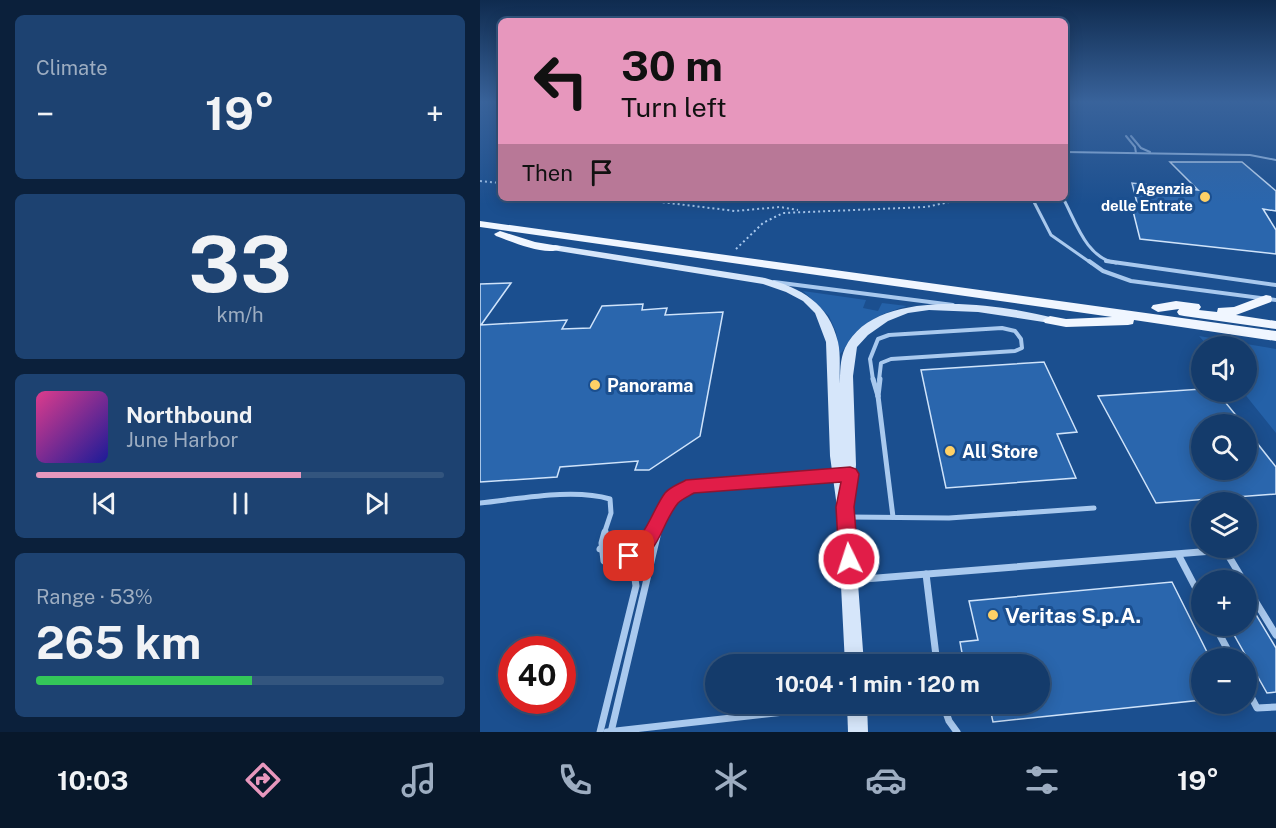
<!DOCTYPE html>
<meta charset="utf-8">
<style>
body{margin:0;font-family:"Public Sans",sans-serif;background:#1d4271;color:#f1f3f6;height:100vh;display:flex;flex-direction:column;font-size:22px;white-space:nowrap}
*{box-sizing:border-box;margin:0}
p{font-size:20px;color:#9dadc1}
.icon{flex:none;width:33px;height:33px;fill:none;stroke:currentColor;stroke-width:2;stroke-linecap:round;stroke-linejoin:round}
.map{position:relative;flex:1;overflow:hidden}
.side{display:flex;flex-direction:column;gap:15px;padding:15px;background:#0b203b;width:480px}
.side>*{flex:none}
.banner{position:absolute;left:18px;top:18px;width:570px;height:183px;border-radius:9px;box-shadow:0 3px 15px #0003,0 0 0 2px #33557e;background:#e797bd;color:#111;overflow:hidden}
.buttons{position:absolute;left:711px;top:336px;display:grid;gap:12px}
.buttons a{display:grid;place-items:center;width:66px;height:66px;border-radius:50%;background:#143b6b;box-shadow:0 3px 15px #0003,0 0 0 2px #33557e;font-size:30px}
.speed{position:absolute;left:18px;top:636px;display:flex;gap:12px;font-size:30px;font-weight:700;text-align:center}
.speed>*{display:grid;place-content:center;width:78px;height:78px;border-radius:50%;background:#143b6b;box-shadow:0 3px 15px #0003,0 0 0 2px #33557e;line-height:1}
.speed .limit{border:9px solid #d22;background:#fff;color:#111}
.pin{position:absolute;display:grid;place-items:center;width:51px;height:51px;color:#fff;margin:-26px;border-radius:12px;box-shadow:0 3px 9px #0006}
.me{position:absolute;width:66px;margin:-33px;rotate:356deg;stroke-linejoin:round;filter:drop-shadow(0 0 4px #0008)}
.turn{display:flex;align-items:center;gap:21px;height:126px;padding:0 24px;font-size:27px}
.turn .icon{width:78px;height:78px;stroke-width:2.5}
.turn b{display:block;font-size:42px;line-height:51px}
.then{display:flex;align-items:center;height:57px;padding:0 24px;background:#0003;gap:12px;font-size:22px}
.big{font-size:45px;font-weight:700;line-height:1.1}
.side .card{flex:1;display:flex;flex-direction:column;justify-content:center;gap:9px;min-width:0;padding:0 21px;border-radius:9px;background:#1d4271}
.side .dial{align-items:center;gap:0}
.dial b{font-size:78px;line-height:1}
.song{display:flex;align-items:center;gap:18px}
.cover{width:72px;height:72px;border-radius:9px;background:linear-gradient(135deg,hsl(330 70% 55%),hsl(240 70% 35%))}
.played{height:6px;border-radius:3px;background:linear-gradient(90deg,#e797bd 65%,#33557e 65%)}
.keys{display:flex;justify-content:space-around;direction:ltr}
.heat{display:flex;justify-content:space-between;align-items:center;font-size:33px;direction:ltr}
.charge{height:9px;border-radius:4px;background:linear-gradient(90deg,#34c759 53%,#33557e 0)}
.trip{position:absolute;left:225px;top:654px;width:345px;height:60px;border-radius:30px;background:#143b6b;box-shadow:0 3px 15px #0003,0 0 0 2px #33557e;font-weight:700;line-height:60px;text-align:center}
.tabs{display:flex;height:96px;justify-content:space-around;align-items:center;background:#08182b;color:#9dadc1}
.tabs .icon{width:42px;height:42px}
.tabs .on{color:#e797bd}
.tabs b{font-size:27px;color:#f1f3f6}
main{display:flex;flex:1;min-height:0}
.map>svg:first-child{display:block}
.green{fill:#2461a8}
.building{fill:#2a66ad;stroke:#cfe3fa;stroke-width:1.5}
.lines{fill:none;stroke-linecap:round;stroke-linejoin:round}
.path{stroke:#a9c9ee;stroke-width:2;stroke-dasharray:2 3;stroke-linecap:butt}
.lane-far4{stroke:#a9c9ee;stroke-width:2}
.lane-far3{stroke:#a9c9ee;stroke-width:3}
.lane-far2{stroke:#a9c9ee;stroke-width:4}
.lane-far1{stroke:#a9c9ee;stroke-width:5}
.lane{stroke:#a9c9ee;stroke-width:7}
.secondary{fill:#d6e6fa;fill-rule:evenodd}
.primary{fill:#f0f6ff;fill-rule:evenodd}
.route{fill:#e11d48;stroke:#92132f;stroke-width:1.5}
.poi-dot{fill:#ffd166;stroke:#1b4f8f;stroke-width:2}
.labels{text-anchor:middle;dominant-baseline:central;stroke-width:6;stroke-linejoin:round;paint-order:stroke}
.far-poi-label{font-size:15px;font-weight:bold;fill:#fff;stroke:#1b4f8f;text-anchor:end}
.poi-label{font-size:18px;font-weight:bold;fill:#fff;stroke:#1b4f8f;text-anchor:start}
.near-poi-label{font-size:21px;font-weight:bold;fill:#fff;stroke:#1b4f8f;text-anchor:start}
</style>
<main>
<section class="side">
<div class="card"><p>Climate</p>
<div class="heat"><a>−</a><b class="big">19°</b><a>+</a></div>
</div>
<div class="card dial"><b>33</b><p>km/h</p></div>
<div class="card">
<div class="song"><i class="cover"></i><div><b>Northbound</b><p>June Harbor</p></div></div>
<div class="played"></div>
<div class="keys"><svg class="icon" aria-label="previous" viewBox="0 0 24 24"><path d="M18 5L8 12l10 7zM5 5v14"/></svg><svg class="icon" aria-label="pause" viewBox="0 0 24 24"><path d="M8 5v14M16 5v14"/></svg><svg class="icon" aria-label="next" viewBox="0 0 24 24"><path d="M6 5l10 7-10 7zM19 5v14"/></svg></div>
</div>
<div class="card"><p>Range · 53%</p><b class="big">265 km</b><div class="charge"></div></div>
</section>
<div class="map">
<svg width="796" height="732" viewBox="0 0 796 732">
<rect width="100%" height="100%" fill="#1b4f8f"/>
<g class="green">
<path d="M323,291L386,300L383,308L398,311L402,303L427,306C406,312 385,320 371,338C367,343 365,349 360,354L356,332L349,316Z"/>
<polygon points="719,336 796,349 796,433 763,392 766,392 766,346 728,346"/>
</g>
<g class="building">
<polygon points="690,162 762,162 796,191 796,211 783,209 796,230 796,254 660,239 651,203 657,203 652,183 718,190"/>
<polygon points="31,283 1,325 87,320 82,329 110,328 122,306 163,304 162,310 187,308 185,315 243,312 220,436 169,470 155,470 158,461 80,467 77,477 0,482 0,284"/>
<polygon points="564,362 597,432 577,434 596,478 466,488 441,370"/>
<polygon points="722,389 722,392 737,392 763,424 722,424 722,470 766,470 766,429 796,467 796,494 676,503 618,396"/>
<polygon points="692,582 730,658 722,658 722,700 513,722 509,704 560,704 560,664 484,664 480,642 498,640 489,601"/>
<polygon points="766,598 796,648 796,692 787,693 749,626 766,626"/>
</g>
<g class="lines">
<g class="path">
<polyline points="0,181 21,183"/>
<polyline points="148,198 255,211 300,207 318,210"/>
<polyline points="256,249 283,223 303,213 446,207 488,198"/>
</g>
<g class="lane-far4">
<polyline points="646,136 655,147 656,153"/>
<polyline points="651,136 661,148 670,152"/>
<polyline points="585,152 770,155 796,160"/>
</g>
<g class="lane-far3">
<polyline points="552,198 571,235 611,263"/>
<path d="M583,198C596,222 606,258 636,263"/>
</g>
<g class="lane-far2">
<polyline points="609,261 623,271 651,281 796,300"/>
<polyline points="626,261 796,285"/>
<polyline points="294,282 473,305"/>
<polyline points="393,380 390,359 398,339 409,335 522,328 535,331 541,339 542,348 535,351 411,359 401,363 399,380"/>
</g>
<g class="lane-far1">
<polyline points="393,379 398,396"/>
<polyline points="398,396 413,517"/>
<polyline points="398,396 400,379"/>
<path d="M0,503C39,499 93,488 130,499L131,513L124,534"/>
<polyline points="369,517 469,518 614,508"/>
<path d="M172,534C183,513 192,498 212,486L358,474"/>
<polyline points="177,534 181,518"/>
</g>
<g class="lane">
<path d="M120,549C147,557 158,558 173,532"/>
<polyline points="699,556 722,600"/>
<polyline points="446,574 457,664"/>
<polyline points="372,580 745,550 763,580"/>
<polyline points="766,586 796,635"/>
<polyline points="735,626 752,658"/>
<polyline points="766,687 777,708 796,707"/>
<polyline points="463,704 469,721 477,732"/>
<polyline points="120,732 156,586 155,579 124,561 122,543 125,532"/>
<polyline points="127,732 376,704"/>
<polyline points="131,732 178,532"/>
</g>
<g class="secondary">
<path d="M75,245L285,278C321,288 349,303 358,342C361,355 359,371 360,384C360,373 360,359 365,348C395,285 520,304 574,318L575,320L570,323L498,312L449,310L428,313L408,321L388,335L377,347L373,376L376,465L372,503L384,664H365L357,507L350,456L346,342L335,313L323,301L306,292L283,284L72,250V246Z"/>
<polygon points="367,704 387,704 388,732 368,732"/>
</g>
<g class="primary">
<polygon points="0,221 796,331 796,341 654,320 653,324 648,325 586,327 565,323 563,320 570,316 586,319 632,317 0,227"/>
<path d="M20,231L55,242L79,246L81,248C69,258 30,241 16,236L14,234Z"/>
<polygon points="786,295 791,296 792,299 791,302 756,315 796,321 796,329 704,316 699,315 697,312 699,309 678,312 671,308 673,305 696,301 719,304 721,307 719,310 737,312 738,308 754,307"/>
</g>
</g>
<linearGradient id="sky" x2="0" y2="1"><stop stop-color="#0f2b4f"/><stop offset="0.5" stop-color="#39639b"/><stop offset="1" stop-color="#39639b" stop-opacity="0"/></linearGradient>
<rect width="796" height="204" fill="url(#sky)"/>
<path class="route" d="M370,467L376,469L379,474L374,507L378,559L375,566L369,569L362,566L359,559L356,507L361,482L214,493C209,496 202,499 198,503C179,527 182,552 149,566L142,563L140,556L142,550C166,541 171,512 185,493C190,487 199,484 206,480Z"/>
<g class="poi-dot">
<circle cx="725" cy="197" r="6"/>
<circle cx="115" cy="385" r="6"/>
<circle cx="470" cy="451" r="6"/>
<circle cx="513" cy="615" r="6"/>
</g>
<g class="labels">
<g class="far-poi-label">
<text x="713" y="188">Agenzia<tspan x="713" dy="17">delle Entrate</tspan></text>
</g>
<g class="poi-label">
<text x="127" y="385">Panorama</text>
<text x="482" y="451">All Store</text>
</g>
<g class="near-poi-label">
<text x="525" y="615">Veritas S.p.A.</text>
</g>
</g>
</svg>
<div class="buttons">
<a><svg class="icon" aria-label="sound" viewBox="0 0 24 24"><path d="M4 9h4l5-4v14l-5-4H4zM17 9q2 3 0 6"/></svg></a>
<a><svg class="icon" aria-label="search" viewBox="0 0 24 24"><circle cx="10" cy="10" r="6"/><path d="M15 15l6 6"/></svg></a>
<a><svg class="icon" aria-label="layers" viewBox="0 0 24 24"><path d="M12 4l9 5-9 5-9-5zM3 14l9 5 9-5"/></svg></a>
<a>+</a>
<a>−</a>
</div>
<div class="speed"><div class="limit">40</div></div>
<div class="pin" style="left:149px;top:556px;background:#d93025"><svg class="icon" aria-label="arrive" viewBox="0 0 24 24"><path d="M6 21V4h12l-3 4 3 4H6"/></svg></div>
<svg class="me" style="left:369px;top:559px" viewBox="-20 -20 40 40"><circle r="17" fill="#e11d48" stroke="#fff" stroke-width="3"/><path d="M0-11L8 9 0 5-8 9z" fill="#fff"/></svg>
<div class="trip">10:04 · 1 min · 120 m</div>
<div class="banner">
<div class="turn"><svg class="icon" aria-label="left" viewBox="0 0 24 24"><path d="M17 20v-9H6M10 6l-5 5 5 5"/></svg><div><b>30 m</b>Turn left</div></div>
<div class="then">Then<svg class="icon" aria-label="arrive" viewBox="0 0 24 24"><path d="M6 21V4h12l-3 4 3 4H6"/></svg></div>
</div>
</div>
</main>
<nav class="tabs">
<b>10:03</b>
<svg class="icon on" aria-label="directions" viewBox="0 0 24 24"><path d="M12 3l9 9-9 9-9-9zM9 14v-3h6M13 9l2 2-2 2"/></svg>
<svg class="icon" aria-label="music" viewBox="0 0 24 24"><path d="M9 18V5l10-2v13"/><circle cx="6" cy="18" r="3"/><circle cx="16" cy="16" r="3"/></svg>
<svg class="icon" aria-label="phone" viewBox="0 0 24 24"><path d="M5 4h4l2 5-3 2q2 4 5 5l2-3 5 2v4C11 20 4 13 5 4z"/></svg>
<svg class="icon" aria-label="climate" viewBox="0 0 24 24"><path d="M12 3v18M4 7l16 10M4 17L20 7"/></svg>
<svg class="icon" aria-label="car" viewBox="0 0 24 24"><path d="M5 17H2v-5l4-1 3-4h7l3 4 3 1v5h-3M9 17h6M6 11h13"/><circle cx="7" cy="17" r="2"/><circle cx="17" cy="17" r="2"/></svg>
<svg class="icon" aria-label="filters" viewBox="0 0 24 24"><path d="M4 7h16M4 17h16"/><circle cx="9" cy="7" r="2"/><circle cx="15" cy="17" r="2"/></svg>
<b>19°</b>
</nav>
